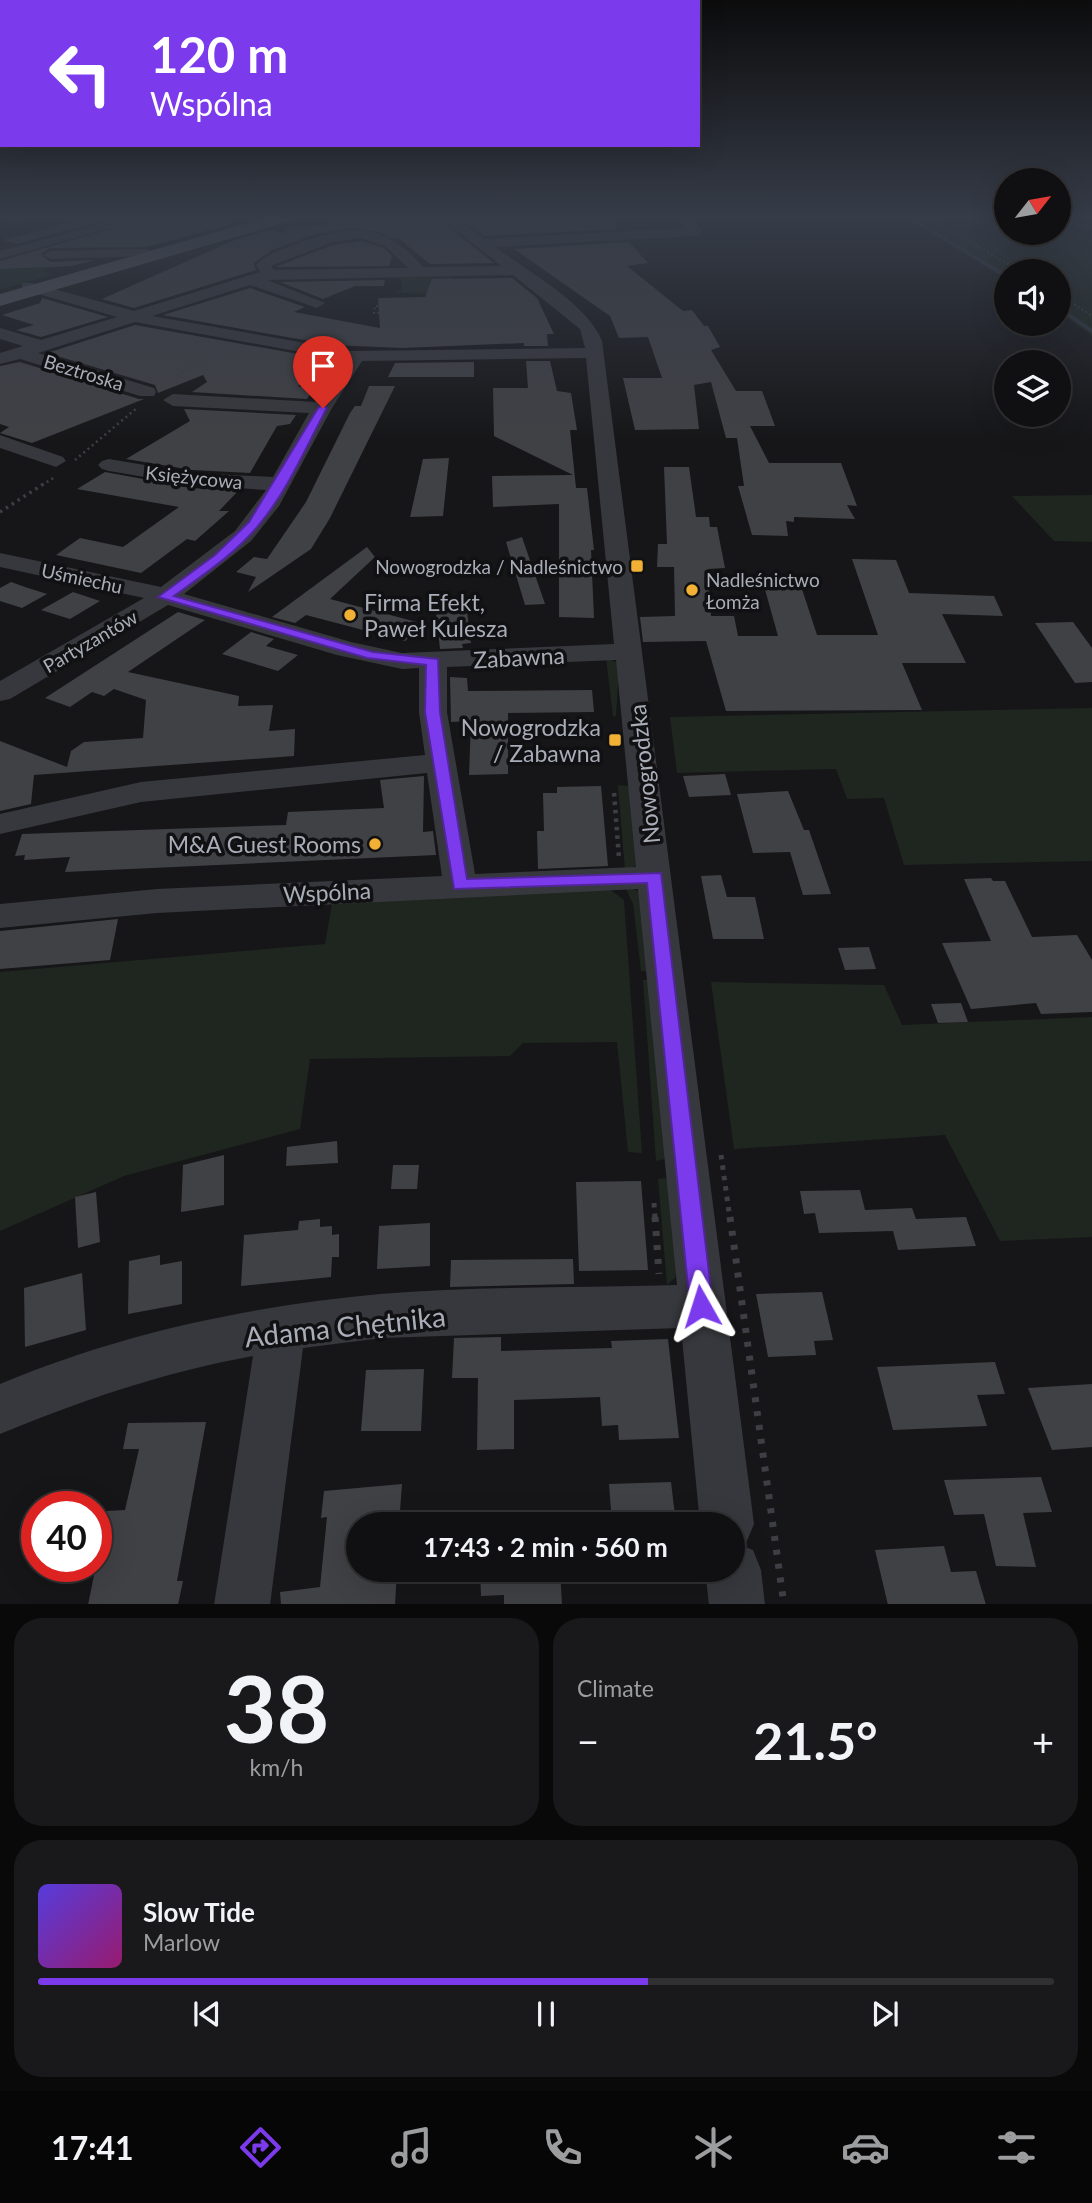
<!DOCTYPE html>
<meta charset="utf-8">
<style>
body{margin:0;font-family:Lato,sans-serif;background:#19191b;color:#f1f3f6;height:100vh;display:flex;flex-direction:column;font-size:26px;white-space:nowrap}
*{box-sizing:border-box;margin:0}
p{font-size:23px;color:#9c9d9f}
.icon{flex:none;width:38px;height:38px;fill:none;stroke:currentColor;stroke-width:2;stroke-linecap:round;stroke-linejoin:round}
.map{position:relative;height:1604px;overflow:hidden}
.drawer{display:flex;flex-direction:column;gap:14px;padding:14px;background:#09090a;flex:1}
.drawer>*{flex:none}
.top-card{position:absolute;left:0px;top:0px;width:700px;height:147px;box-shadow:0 7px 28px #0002,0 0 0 2px #303032;background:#7c3aed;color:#fff;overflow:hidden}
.needle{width:46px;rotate:59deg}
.fabs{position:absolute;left:994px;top:168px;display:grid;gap:14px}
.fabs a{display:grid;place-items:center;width:77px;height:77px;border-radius:50%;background:#101012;box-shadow:0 7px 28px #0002,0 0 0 2px #303032;font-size:35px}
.speed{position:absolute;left:21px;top:1491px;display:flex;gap:14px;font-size:35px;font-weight:700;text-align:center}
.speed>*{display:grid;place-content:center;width:91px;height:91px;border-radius:50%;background:#101012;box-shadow:0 7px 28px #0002,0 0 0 2px #303032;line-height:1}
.speed .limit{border:10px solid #d22;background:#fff;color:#111}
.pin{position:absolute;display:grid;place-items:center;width:60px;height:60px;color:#fff;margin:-72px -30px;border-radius:50% 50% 50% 0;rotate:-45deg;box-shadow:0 0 7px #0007}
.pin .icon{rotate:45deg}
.me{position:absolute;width:77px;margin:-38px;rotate:354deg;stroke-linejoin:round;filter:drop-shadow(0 0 5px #0008)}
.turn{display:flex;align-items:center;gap:24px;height:147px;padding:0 35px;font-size:32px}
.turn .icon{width:91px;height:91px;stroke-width:2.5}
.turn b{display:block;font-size:49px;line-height:60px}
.big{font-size:52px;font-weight:700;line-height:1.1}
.drawer .card{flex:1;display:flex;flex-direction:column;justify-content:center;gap:10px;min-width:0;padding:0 24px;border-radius:28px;background:#19191b}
.drawer .dial{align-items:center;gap:0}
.dial b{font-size:91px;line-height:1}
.song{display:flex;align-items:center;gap:21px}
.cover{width:84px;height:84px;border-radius:10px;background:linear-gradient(135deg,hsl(250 70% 55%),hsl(320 70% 35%))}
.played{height:7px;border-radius:4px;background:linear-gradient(90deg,#7c3aed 60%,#303032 60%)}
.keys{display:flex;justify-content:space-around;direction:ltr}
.heat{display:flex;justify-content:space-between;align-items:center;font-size:38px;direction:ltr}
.drawer .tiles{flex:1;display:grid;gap:14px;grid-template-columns:1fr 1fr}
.card:last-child{grid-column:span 2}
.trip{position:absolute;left:346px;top:1512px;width:399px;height:70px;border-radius:35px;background:#101012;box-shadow:0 7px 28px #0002,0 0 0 2px #303032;font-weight:700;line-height:70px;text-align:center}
.dock{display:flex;height:112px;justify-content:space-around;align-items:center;background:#060607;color:#9c9d9f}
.dock .icon{width:49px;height:49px}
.dock .on{color:#7c3aed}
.dock b{font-size:32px;color:#f1f3f6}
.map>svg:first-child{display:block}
.green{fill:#1e261f}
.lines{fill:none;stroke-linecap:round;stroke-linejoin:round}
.stream{stroke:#2c353c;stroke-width:3.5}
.building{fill:#404145}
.path-far5{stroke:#3d3f44;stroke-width:2;stroke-dasharray:2 2.5;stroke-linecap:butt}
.path-far4{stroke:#3d3f44;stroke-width:2.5;stroke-dasharray:2 3.5;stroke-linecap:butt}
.path-far3{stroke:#3d3f44;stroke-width:3.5;stroke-dasharray:2.5 4.5;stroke-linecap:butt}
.path-far2{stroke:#3d3f44;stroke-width:4.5;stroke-dasharray:3.5 5;stroke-linecap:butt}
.path-far1{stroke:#3d3f44;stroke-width:5;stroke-dasharray:4.5 6;stroke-linecap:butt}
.path{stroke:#3d3f44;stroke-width:7;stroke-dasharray:5 9;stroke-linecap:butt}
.minor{fill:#37383d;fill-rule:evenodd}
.major{fill:#53555c;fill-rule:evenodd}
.route{fill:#7c3aed;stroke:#51269a;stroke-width:2}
.poi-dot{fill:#f2b134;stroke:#111113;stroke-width:2.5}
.labels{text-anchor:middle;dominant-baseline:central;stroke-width:7;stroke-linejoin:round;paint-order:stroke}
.far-street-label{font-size:19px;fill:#a8adb8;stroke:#111113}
.far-poi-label{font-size:19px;fill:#a8adb8;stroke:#111113;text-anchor:end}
.poi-label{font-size:23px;fill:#a8adb8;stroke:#111113;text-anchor:end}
.street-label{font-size:23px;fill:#a8adb8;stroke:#111113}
.near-street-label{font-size:28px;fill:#a8adb8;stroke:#111113}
</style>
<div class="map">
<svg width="1092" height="1605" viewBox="0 0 1092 1605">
<rect width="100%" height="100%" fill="#161618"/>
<g class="green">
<polygon points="907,218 1006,218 1006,233 1059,233 1059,218 1092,218 1092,336 1059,312 1059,271 1006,271 1006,279"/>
<polygon points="29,265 56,266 43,270 51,275 0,290 0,269 26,269"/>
<polygon points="451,277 455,290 415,294 395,292 402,289 402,280 392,278"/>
<polygon points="1092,495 1092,542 1054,541 1012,496"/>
<polygon points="606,658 616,662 619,667 616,716 613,716"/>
<polygon points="1092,708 1092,861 904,865 884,798 847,799 836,769 677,773 670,717"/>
<polygon points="618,785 628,786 632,799 637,865 625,871"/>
<polygon points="608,888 624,900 642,1153 628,1152 617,1042 523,1043 510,1056 310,1059 300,1129 124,1176 0,1231 0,972 325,944 333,898"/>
<polygon points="631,888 639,892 650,971 641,971 633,904 626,889"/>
<polygon points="643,980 650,980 669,1158 656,1161"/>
<polygon points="711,982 884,985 902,1025 1092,1017 1092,1237 1000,1241 945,1135 734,1149"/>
<polygon points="665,1178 670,1183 678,1267 675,1278 667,1285 658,1179"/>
</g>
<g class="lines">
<g class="stream">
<polyline points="910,218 1006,276"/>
<polyline points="1059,221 1092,228"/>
<polyline points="1059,308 1092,331"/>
</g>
</g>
<g class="building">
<polygon points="88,218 113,218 17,244 3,240"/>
<polygon points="149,218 229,218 229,225 146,247 50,248 41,254 50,262 96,260 71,266 0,269 0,261"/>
<polygon points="374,218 438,219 494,263 430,264 397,237 396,240 379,232 348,228 313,235 272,250 254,263 256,270 134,308 102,299 237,239 269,230 285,233 287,229 327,225 329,220"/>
<polygon points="467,218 607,218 617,229 485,236 461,219"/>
<polygon points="361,241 384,248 392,256 389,266 275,267 333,245"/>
<polygon points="629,242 648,263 627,266 683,311 692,310 704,326 708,326 720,347 711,350 736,391 762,391 775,426 750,426 769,463 841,463 857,506 847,505 855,519 794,517 794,522 786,521 788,536 752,535 738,486 744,486 737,438 726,438 711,382 694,385 699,429 635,430 623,378 662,378 648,337 619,338 610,316 514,249"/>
<polygon points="512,278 537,298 554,334 547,334 548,346 524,346 524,343 402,348 332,345 163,315 250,288 305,307 294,312 380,328 378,298 425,297 432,279"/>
<polygon points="385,280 384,286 355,286 323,299 280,282"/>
<polygon points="42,298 108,317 41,337 16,330 34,325 2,315 40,303"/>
<polygon points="135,325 321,358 298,387 315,387 307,399 192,392 207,382 203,375 158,393 155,385 47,353"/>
<polygon points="526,361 550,361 557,391 571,393 577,430 570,430 576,488 587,488 594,550 591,550 594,618 559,617 559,504 493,507 492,476 573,475 494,436 493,388 528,388"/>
<polygon points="20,362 139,399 144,399 32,443 0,433 9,427 0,424 0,366"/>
<polygon points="474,362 474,377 388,377 395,363"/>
<polygon points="369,386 395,386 330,518 311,549 248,592 256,577 236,572 254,557 267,559 306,502 350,413 355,406 361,406"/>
<polygon points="184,409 296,415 290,424 277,426 250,473 192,470 126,459 190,421"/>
<polygon points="449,458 443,516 410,517 423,459"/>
<polygon points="664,467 689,467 696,517 709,517 710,527 717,527 725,568 708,569 711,616 734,616 738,636 778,636 764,586 801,586 817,635 878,635 852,559 896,560 909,593 994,596 1003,616 942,614 966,663 902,663 922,710 726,711 706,641 643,642 640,617 675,616 674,567 657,567 658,544 667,544"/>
<polygon points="105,472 192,488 238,491 219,511 229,511 195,541 187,539 141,573 56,555 80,538 123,547 179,507 77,489"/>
<polygon points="522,537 545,604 525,605 506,542"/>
<polygon points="367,547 375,557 330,599 424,624 405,641 306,615 295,623 272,617"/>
<polygon points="11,582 25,587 47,594 22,608 0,601 0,588"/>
<polygon points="73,592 100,601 70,619 41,610"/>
<polygon points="466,603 471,643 462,644 463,648 440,649 435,604"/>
<polygon points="178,612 205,620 128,672 239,696 238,706 273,705 269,731 295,729 294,756 34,775 31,804 0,811 0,741 67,767 71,751 84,742 143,738 146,700 114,689 104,696 92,692 70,707 45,698"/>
<polygon points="1073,622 1092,648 1092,682 1075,683 1035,623"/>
<polygon points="251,632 274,639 266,646 298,655 278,671 222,654"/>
<polygon points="450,677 467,678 468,691 592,690 594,712 508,713 508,774 469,775 471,721 451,722"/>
<polygon points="725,774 731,795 689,797 683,776"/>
<polygon points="424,776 423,832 433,831 436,855 65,872 70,857 24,860 25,855 15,856 22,834 286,825 288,812 384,808 380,780"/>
<polygon points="601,786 608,866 538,869 537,831 544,831 543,793 557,793 557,787"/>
<polygon points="788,791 804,830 809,830 831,894 803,895 790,852 753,853 737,794"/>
<polygon points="721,875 727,897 755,897 764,939 713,939 701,876"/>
<polygon points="991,878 993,881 1005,881 1032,937 1077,935 1092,960 1092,1012 1041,1014 1036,1003 971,1009 942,943 991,941 964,879"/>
<polygon points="118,919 110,960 0,969 0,931"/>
<polygon points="869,947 876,969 845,970 838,948"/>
<polygon points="961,1003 968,1022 938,1023 931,1004"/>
<polygon points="337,1141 338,1163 286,1166 287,1147"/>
<polygon points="224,1155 224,1205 181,1212 183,1165"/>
<polygon points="393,1165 419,1165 417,1189 391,1189"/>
<polygon points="641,1181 648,1270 579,1271 576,1182"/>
<polygon points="860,1190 865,1210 912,1208 916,1219 966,1217 976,1246 898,1250 893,1231 819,1233 815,1213 804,1214 800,1191"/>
<polygon points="96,1192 100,1242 78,1248 75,1197"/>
<polygon points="320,1219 320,1227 332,1226 332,1235 339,1234 339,1257 332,1257 331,1277 241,1286 244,1235 298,1230 299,1221"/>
<polygon points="430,1223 430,1266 377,1269 379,1226"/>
<polygon points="160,1255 160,1265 182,1261 182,1304 128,1314 129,1261"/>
<polygon points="573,1259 574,1284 450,1287 451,1260"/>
<polygon points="82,1273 86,1330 25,1347 24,1288"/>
<polygon points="822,1292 833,1340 814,1341 816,1355 768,1357 756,1294"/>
<polygon points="501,1337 501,1351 612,1348 611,1341 668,1339 679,1438 619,1440 618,1425 602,1426 600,1397 514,1400 514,1449 477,1450 478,1378 452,1378 454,1338"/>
<polygon points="995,1362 1005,1394 977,1395 987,1426 893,1430 877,1367"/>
<polygon points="424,1369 421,1431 361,1431 366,1370"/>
<polygon points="1092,1384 1092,1447 1052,1450 1028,1388"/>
<polygon points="206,1422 177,1581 183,1581 178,1605 88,1605 107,1511 125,1510 139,1449 123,1449 128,1423"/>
<polygon points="1041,1477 1052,1512 1023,1513 1036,1567 996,1566 984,1514 954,1515 944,1480"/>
<polygon points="671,1482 676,1524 612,1524 609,1484"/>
<polygon points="402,1484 399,1524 359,1524 359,1570 397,1570 395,1605 281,1605 280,1592 320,1587 327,1517 321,1518 324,1491"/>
<polygon points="944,1546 951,1572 976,1571 986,1605 888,1605 875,1550"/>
<polygon points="480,1570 560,1570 562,1605 504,1605 504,1595 481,1596"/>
</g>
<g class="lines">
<g class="path-far5">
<polyline points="929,218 1020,271"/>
<polyline points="0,227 30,218"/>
<polyline points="1059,294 1092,316"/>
<polyline points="378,306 375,306 374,313 459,311"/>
</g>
<g class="path-far4">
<polyline points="162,384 220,350"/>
<polyline points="75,460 138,407"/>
<polyline points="42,485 55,477"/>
</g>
<polyline class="path-far3" points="0,512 45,483"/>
<polyline class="path-far2" points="614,793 619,858"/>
<g class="path-far1">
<polyline points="721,1155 730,1219"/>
<polyline points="654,1203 655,1219"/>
</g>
<g class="path">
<polyline points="655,1217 659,1274"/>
<polyline points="730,1217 784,1605"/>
</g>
<g class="minor">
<polygon points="124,218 147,218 0,259 0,251"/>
<path d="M440,218H456L484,239L686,228L677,218H691L703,232L696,236L495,247C527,271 587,303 602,341L754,1524L746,1543L740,1545L753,1550L761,1570L765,1605H709L705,1570H733V1524H700L681,1328L382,1338L303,1348L270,1605H214L253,1356C164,1372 83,1400 0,1434V1384C121,1333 250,1306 380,1294C478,1286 578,1288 677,1285L638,889L157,913L0,928V904L157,889L442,876L427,773L141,802L0,834V814L141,782L425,755L419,712V668L402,669L337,655L168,605L10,699L0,701V681L144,598L0,567V553L161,587L235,531L266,490L192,485L109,471L102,469L98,465L102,461L109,459L192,473L273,477L309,413L173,406L163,400L173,394L316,402L345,360L135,322L38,353L154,388L156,392L154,396H140L20,359L0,364V353L23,346L0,339V328L41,340L117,317L22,289V283H32L134,311L260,272L256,265C265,254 281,250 294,245C348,224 383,221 423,267L502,266ZM361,238L385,246L408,268L274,270L271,266L332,242ZM513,275L580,329L585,348L351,351L152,316L250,285L317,308L325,303L267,280ZM586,358L614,644L402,653L351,642L184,594L251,541L279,506L332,408L362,361ZM616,660L636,867L475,874L447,712V667Z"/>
<polygon points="143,249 148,250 148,256 50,259 43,255 50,251"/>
<polygon points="0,435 63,457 66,461 56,467 0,448"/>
</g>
<polygon class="major" points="265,218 292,218 290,221 0,306 0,294"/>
</g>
<linearGradient id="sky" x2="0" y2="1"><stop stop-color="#0c0c0d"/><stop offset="0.49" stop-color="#363c48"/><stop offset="1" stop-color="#363c48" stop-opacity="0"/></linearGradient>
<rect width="1092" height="443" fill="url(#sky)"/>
<path class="route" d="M323,405L327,408C306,447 287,492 258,526C235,554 203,575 174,596L373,652L438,659L440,712L467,879L661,873L713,1306L710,1313L701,1316L693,1313L690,1306L647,883L454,889L425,712L426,665L367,658L158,597L215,555L249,522L318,408Z"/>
<g class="poi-dot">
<rect x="630" y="559" width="14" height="14" rx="3.5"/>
<circle cx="692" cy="590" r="7"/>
<circle cx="350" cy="615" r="7"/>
<rect x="608" y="733" width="14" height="14" rx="3.5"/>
<circle cx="375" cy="844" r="7"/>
</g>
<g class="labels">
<g class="far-street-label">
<text transform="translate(84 372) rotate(17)">Beztroska</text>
<text transform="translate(194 477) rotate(6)">Księżycowa</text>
<text transform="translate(82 578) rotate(12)">Uśmiechu</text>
<text transform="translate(90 641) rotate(-30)">Partyzantów</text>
</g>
<g class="far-poi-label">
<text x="623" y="566">Nowogrodzka / Nadleśnictwo</text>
<text x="706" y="579" text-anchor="start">Nadleśnictwo<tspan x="706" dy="22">Łomża</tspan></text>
</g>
<g class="poi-label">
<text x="364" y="602" text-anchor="start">Firma Efekt,<tspan x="364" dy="26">Paweł Kulesza</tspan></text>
<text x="601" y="727">Nowogrodzka<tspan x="601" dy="26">/ Zabawna</tspan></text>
<text x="361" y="844">M&amp;A Guest Rooms</text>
</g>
<g class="street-label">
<text transform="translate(519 657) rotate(-3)">Zabawna</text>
<text transform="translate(644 774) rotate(-96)">Nowogrodzka</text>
<text transform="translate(327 892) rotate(-3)">Wspólna</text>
</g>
<g class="near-street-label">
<text transform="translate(345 1326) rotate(-6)">Adama Chętnika</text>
</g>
</g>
</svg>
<div class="fabs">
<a><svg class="needle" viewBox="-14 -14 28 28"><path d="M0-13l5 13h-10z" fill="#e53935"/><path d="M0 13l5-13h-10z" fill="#9c9d9f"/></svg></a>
<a><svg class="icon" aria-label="sound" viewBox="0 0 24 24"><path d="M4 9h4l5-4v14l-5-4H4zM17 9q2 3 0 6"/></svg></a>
<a><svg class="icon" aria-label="layers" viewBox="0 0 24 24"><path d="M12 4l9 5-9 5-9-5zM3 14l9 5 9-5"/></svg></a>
</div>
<div class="speed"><div class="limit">40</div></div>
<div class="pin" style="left:323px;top:408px;background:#d93025"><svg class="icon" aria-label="arrive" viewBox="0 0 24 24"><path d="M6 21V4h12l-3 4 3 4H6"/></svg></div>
<svg class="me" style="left:701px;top:1306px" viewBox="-20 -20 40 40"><path d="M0-17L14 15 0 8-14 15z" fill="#7c3aed" stroke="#fff" stroke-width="4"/></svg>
<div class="trip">17:43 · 2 min · 560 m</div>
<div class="top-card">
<div class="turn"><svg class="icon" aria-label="left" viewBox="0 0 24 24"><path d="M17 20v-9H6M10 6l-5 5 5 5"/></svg><div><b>120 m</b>Wspólna</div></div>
</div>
</div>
<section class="drawer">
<div class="tiles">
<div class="card dial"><b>38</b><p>km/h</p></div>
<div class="card"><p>Climate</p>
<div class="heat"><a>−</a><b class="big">21.5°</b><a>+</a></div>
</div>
<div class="card">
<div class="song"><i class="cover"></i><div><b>Slow Tide</b><p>Marlow</p></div></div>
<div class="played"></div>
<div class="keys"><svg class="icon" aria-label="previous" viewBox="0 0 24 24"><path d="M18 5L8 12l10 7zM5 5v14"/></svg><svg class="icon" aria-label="pause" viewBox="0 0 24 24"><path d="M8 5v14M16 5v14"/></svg><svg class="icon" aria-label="next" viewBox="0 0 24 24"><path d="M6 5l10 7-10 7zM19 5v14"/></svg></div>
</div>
</div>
</section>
<nav class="dock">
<b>17:41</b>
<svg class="icon on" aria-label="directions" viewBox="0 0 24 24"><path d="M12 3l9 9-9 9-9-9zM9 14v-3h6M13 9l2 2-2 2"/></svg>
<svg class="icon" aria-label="music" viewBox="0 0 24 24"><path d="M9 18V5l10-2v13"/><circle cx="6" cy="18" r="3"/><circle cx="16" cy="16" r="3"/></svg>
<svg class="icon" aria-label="phone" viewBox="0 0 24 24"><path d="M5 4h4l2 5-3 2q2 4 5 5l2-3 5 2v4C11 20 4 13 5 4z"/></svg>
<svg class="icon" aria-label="climate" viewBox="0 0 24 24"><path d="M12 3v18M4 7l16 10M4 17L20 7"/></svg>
<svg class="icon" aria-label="car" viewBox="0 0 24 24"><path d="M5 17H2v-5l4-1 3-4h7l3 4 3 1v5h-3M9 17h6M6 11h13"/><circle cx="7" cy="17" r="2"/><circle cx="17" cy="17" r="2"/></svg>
<svg class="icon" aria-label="filters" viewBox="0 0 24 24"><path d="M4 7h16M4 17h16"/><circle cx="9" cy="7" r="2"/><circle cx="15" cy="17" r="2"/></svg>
</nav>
